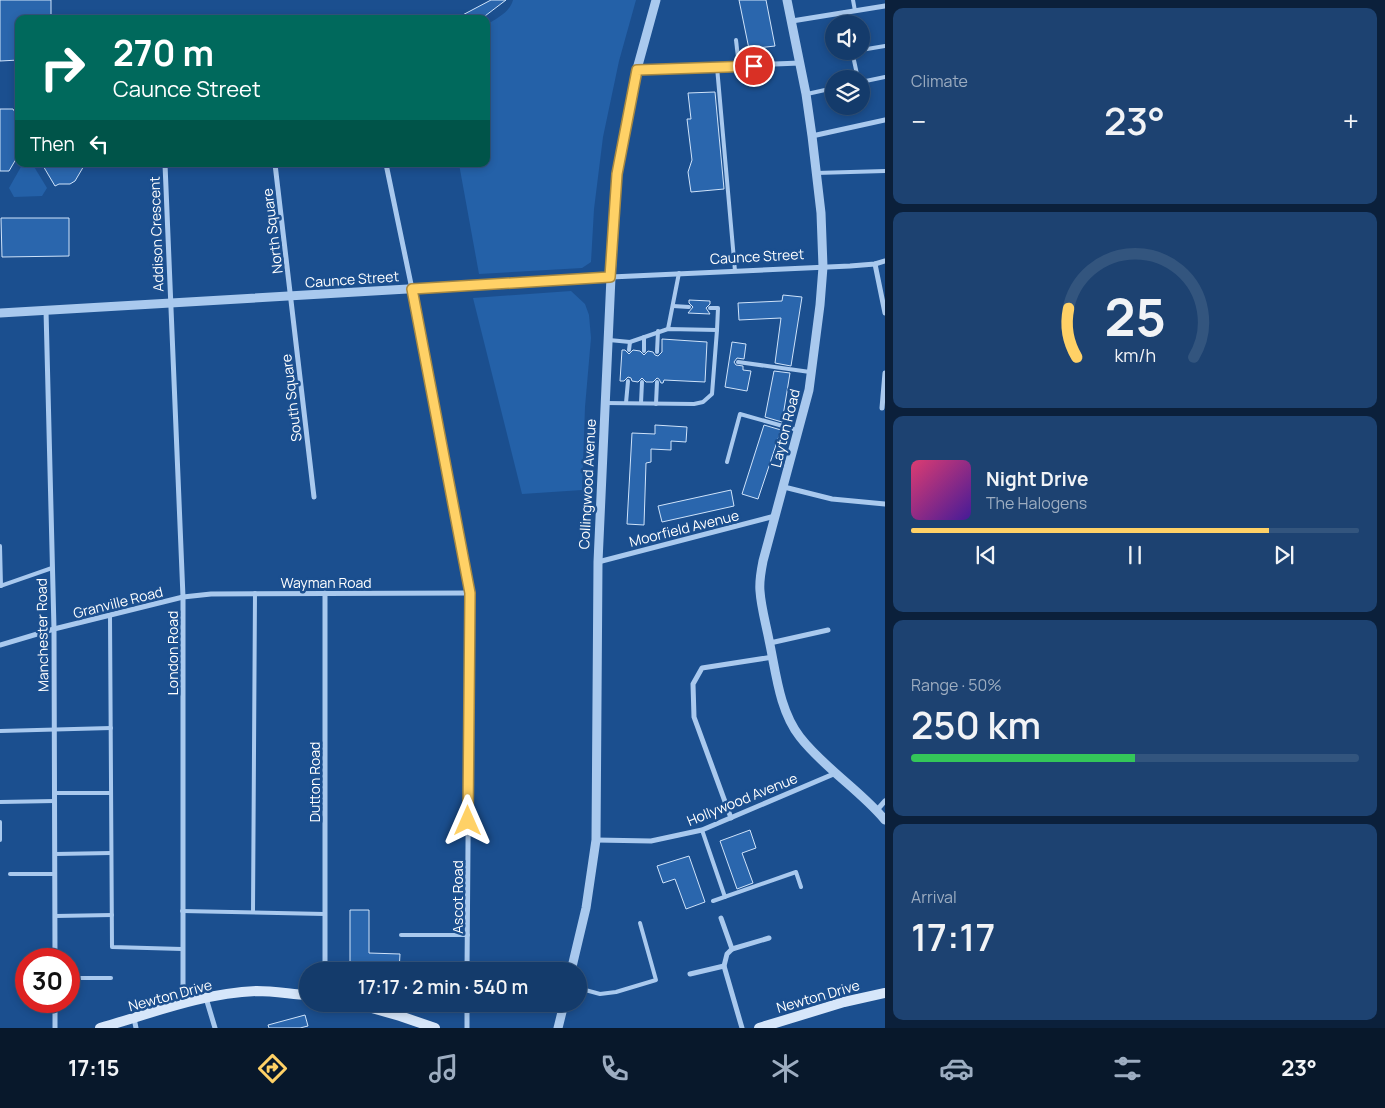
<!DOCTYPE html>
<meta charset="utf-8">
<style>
body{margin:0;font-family:Manrope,sans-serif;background:#1d4271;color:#f1f3f6;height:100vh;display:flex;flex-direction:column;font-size:19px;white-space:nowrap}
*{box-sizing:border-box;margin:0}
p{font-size:16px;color:#9dadc1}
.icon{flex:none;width:28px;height:28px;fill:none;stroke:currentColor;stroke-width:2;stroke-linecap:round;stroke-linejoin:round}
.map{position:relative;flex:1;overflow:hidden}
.drawer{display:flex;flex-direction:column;gap:8px;padding:8px;background:#0b203b;width:500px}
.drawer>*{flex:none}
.banner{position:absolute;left:15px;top:15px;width:475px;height:152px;border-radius:10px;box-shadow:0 2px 8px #0003,0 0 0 1px #33557e;background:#00695c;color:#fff;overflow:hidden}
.tools{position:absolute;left:825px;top:15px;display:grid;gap:10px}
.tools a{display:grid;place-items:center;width:45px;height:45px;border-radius:50%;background:#143b6b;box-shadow:0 2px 8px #0003,0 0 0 1px #33557e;font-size:25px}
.speed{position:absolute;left:15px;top:948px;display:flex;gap:10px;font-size:25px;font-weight:700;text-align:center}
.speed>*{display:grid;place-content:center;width:65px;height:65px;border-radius:50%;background:#143b6b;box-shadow:0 2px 8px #0003,0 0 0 1px #33557e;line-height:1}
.speed .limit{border:8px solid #d22;background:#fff;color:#111}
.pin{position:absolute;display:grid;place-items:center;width:42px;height:42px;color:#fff;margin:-21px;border:2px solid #fff;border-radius:50%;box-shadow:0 1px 5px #0007}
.me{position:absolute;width:55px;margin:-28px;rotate:0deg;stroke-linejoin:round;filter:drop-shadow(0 0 4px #0008)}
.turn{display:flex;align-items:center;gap:18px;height:105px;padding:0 15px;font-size:22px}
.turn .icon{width:65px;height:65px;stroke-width:2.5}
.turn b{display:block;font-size:35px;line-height:42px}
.then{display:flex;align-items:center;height:48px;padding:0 15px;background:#0003;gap:10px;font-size:19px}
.big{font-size:38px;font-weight:600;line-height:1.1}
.drawer .tile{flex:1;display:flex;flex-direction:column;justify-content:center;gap:8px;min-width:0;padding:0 18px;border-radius:10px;background:#1d4271}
.drawer .dial{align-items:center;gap:0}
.dial svg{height:130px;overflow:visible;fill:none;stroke:#33557e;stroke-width:7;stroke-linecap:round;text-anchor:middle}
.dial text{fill:#f1f3f6;stroke:none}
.song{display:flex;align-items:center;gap:15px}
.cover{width:60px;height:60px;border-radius:8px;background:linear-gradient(135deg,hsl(340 70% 55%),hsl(260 70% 35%))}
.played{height:5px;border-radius:2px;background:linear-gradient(90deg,#ffd166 80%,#33557e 80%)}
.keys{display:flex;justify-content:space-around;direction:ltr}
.heat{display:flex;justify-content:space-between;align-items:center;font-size:28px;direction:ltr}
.charge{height:8px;border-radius:4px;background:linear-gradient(90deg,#34c759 50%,#33557e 0)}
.trip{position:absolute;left:299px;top:962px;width:288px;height:50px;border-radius:25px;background:#143b6b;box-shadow:0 2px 8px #0003,0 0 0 1px #33557e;font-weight:600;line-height:50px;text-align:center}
.tab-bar{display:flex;height:80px;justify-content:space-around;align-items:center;background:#08182b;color:#9dadc1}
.tab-bar .icon{width:35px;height:35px}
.tab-bar .selected{color:#ffd166}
.tab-bar b{font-size:22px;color:#f1f3f6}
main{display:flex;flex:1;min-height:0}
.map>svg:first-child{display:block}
.green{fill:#2461a8}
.building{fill:#2a66ad;stroke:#cfe3fa}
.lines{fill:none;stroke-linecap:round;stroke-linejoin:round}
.service{stroke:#a9c9ee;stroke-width:4}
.minor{stroke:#a9c9ee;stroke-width:5}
.tertiary{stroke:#a9c9ee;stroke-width:9}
.secondary{stroke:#d6e6fa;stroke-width:10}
.route-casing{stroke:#a68842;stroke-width:12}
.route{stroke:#ffd166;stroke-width:9}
.labels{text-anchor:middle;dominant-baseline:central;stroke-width:5;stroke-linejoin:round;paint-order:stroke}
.street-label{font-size:14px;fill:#fff;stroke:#1b4f8f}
</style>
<main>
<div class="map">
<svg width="885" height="1028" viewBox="0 0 885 1028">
<rect width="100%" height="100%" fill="#1b4f8f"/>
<g class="green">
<path d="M513,0H636L619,61L603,137L594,209L591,262L582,268L479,274L459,164H486V25C497,18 510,12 513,0Z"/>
<polygon points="22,165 33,165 47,188 42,196 14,197 9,188"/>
<polygon points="571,291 585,304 589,315 591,338 585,407 582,490 522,494 473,298"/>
</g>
<g class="building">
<polygon points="0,0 51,0 51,19 19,19 19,60 0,61"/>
<polygon points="491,0 506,0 481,19 455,19"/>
<polygon points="739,0 766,0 775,46 749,49"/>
<polygon points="715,92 724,189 691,192 688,172 692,160 687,119 691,119 688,93"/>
<polygon points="0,109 13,109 19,119 19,159 16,159 9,171 0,171"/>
<polygon points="42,164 85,164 75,181 70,184 59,184 55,186"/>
<polygon points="1,218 69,218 69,256 2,257"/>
<polygon points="783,295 802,297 791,366 775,363 781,318 739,320 738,303 782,301"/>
<polygon points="689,300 710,301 710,304 706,308 710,314 688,313 693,307 689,303"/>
<polygon points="662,339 707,342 705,382 664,380 663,383 661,383 659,379 657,378 653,382 646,382 642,378 638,382 632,381 631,378 628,377 624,381 620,381 622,350 625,350 629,354 633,350 640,351 644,355 648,351 653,352 655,355 658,356 662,352"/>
<polygon points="732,342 746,344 744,359 737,358 734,362 736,365 743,366 743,370 751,371 747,391 725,387"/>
<polygon points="774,371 790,373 782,422 765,417"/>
<polygon points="655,425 687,427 686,442 671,441 671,450 651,449 651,462 646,463 644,525 627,524 632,433 655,434"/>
<polygon points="764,425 781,430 758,499 742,494"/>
<polygon points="731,490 734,506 662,522 658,506"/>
<polygon points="750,830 756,848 742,853 753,883 737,889 720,841"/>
<polygon points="689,856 705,902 686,909 675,879 663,883 657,866"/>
<polygon points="350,910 369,910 369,953 400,954 399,971 350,971"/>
<polygon points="305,1015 308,1026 300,1028 269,1028 268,1025"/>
</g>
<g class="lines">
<g class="service">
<polyline points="853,0 855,11"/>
<polyline points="845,12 847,24"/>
<polyline points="736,40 739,66"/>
<polyline points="861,50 885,46"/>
<polyline points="852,51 858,79"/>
<polyline points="717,67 735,271"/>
<polyline points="861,82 885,77"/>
<polyline points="807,94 834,88"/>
<polyline points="816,173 885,171"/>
<polyline points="673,306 689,307"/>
<polyline points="710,308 718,308 717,330"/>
<polyline points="668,329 679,273"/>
<polyline points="629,350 630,342"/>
<polyline points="644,351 644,337"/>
<polyline points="657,352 658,331"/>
<polyline points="738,362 810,372"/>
<polyline points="605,403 694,404 703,402 712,394 717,330 668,329 630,342 609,340"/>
<polyline points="626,403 628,381"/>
<polyline points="641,403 642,382"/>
<polyline points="656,404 657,382"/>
<polyline points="727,462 740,414 797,430"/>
<polyline points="0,546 1,586"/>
<polyline points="0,586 52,568"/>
<polyline points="110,616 112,947 182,949"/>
<polyline points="0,731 111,728"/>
<polyline points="54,793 111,793"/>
<polyline points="0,802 55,801"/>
<polyline points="0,822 0,840"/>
<polyline points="702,830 725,897"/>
<polyline points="55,854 111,853"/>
<polyline points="10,874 55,874"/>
<polyline points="713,901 796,872 801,887"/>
<polyline points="182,911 325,914"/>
<polyline points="253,912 255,593"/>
<polyline points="55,916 112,915"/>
<polyline points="401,935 468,935"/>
<polyline points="69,978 111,978"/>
<polyline points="578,988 600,994 616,992 656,980 640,923"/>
</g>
<g class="minor">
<polyline points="792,21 885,6"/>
<polyline points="637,69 800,63"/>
<polyline points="812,136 885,120"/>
<polyline points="165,164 183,597 183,992 186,1002"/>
<polyline points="275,164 314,497"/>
<polyline points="386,164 412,289 470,593 467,971"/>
<polyline points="875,264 885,313"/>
<polyline points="611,277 850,266 875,264 885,261"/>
<polyline points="46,310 54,629 55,959"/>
<polyline points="882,408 885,373"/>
<polyline points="784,487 832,499 885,504"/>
<polyline points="598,562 775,516"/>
<polyline points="325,593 325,971"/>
<polyline points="770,643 828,630"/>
<polyline points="0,645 54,629 183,597 211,594 470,593"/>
<polyline points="877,810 885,801"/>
<polyline points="731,818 694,717 693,684 702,668 773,657"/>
<polyline points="596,840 651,841 702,830 836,773"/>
<polyline points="721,918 732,949 727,954 724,966 742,1028"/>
<polyline points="732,949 769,938"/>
<polyline points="690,974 724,966"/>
<polyline points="206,998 215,1028"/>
<polyline points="55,1001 55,1028"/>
<polyline points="134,1018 136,1028"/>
<polyline points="467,1028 467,1004"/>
</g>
<g class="tertiary">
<path d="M787,0L806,94L812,136L821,213L823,267L820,305L809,390L763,561C761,571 759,581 760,591C761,607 766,624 769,640C776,672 779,710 800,737C824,768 860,790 885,820"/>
<polyline points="0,313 611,277"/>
<polyline points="571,971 586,908 596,840 598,562 611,277 617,174 637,69 656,0"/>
<polyline points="558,1028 564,1004"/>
</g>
<g class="secondary">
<polyline points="358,1004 400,1016 435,1028"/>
<path d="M100,1028C152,1013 203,993 257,991C274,991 291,994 308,995"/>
<polyline points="759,1028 844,1002 885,993"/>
</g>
</g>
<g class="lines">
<defs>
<polyline id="route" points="468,821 470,593 412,289 610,277 617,174 637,70 754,66"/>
</defs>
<use href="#route" class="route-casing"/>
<use href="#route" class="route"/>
</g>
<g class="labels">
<g class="street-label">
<text transform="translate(272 231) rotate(-97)">North Square</text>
<text transform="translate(156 234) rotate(-92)">Addison Crescent</text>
<text transform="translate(757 256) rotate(-3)">Caunce Street</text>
<text transform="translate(352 279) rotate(-4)">Caunce Street</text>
<text transform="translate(291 398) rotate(-97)">South Square</text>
<text transform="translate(785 428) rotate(-76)">Layton Road</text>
<text transform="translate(587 484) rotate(-87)">Collingwood Avenue</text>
<text transform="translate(684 528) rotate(-14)">Moorfield Avenue</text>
<text x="326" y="582">Wayman Road</text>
<text transform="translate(118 602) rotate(-14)">Granville Road</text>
<text transform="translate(42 635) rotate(-91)">Manchester Road</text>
<text transform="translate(172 653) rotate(-90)">London Road</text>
<text transform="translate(314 782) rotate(-90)">Dutton Road</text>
<text transform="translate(742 799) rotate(-22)">Hollywood Avenue</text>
<text transform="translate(457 897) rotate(-90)">Ascot Road</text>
<text transform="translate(170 995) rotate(-15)">Newton Drive</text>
<text transform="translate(818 996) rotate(-16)">Newton Drive</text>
</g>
</g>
</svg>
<div class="tools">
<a><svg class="icon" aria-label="sound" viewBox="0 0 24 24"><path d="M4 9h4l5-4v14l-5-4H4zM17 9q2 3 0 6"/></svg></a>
<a><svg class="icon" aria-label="layers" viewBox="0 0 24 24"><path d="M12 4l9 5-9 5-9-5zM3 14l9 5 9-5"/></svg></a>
</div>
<div class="speed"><div class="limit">30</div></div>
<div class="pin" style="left:754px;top:66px;background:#d93025"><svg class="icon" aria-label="arrive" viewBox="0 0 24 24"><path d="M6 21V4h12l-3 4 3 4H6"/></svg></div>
<svg class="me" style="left:468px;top:821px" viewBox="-20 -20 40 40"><path d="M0-17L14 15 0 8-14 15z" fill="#ffd166" stroke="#fff" stroke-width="4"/></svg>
<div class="trip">17:17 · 2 min · 540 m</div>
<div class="banner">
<div class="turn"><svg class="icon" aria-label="right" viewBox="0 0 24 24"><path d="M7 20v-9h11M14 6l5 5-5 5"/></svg><div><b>270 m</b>Caunce Street</div></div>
<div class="then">Then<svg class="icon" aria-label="left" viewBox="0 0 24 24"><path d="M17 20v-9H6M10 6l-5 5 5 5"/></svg></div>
</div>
</div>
<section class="drawer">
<div class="tile"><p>Climate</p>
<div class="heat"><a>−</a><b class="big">23°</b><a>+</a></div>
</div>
<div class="tile dial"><svg viewBox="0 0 100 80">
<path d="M14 69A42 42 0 1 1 86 69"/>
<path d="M14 69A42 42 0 0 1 9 39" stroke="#ffd166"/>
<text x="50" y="56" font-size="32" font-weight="700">25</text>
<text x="50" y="72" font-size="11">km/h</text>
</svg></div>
<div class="tile">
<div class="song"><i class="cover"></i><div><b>Night Drive</b><p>The Halogens</p></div></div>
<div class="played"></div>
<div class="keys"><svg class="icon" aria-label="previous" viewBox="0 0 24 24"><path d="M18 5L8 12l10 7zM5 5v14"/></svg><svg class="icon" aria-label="pause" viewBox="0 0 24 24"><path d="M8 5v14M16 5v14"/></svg><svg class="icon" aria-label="next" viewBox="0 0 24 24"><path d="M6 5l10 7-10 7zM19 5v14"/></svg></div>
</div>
<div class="tile"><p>Range · 50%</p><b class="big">250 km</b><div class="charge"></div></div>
<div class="tile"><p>Arrival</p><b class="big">17:17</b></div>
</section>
</main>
<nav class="tab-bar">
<b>17:15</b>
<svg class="icon selected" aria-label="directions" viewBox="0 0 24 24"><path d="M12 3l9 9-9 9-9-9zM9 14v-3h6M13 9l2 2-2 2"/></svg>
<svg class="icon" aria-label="music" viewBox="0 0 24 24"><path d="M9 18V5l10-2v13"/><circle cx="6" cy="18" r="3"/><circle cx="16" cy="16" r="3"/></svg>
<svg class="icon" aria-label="phone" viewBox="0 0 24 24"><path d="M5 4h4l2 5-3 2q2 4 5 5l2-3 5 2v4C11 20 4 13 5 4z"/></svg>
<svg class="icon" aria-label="climate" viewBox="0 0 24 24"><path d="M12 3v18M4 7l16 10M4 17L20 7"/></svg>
<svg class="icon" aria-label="car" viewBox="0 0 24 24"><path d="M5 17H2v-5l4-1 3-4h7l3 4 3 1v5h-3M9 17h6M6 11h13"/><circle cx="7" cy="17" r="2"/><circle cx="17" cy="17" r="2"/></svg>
<svg class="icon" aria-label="filters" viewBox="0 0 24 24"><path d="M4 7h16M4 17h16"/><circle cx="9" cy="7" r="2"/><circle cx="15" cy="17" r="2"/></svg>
<b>23°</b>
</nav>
